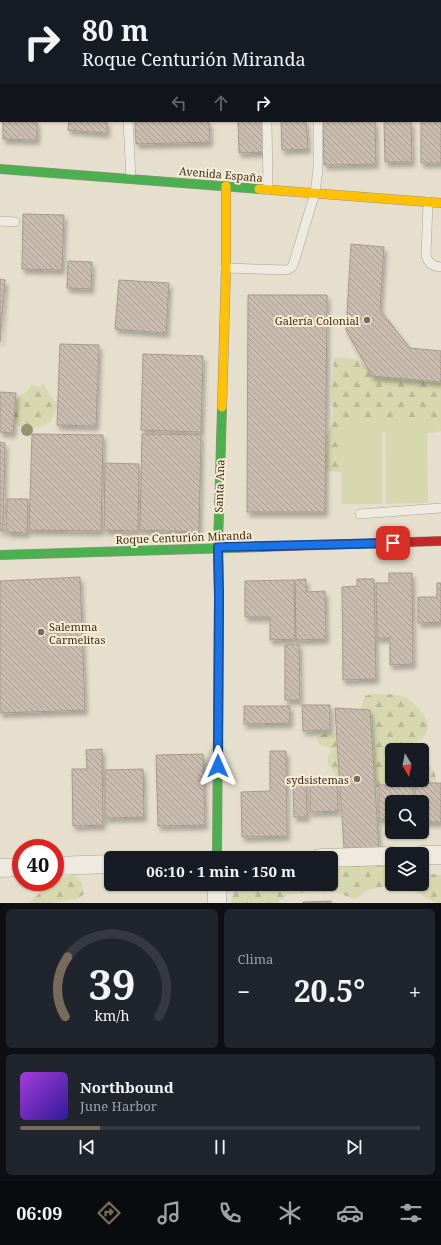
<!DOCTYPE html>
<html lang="es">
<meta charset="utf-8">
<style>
body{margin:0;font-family:"Noto Serif",serif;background:#20242c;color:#f1f3f6;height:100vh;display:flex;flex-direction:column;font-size:15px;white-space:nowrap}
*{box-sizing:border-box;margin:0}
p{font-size:13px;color:#9ea1a6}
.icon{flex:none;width:22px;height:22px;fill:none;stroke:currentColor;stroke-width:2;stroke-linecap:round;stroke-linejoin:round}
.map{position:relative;height:903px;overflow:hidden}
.side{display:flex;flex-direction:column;gap:6px;padding:6px;background:#0d0f14;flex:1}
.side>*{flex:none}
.banner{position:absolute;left:0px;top:0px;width:441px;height:122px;box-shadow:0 1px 3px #0004;background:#171b24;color:#f1f3f6;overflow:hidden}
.needle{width:26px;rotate:170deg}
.controls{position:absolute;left:385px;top:743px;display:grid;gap:8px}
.controls a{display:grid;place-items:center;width:44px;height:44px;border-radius:6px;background:#171b24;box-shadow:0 1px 3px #0004;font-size:20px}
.speed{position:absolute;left:12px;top:839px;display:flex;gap:8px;font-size:20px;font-weight:700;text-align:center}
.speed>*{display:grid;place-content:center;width:52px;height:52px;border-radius:50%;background:#171b24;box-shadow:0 1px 3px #0004;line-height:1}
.speed .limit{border:6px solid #d22;background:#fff;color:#111}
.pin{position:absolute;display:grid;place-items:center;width:34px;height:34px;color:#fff;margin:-17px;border-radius:8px;box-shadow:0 2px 6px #0006}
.me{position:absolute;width:44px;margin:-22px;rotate:0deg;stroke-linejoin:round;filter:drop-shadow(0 0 3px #0008)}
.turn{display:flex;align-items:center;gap:14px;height:84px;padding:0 16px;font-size:18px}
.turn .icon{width:52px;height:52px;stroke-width:2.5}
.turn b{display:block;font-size:28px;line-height:34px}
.lanes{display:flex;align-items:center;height:38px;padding:0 16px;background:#0003;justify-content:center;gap:20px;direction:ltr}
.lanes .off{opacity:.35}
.big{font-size:30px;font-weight:700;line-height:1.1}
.side .widget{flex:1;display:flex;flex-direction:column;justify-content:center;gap:6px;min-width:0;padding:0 14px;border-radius:6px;background:#20242c}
.side .dial{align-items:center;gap:0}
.dial svg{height:104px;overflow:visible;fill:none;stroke:#363941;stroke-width:7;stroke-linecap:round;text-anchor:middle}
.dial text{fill:#f1f3f6;stroke:none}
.song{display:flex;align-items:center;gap:12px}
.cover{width:48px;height:48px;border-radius:6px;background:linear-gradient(135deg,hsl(280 70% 55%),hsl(250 70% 35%))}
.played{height:4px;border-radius:2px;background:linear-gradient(90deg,#786b5c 20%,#363941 20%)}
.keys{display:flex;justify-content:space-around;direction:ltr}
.heat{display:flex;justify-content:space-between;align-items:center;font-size:22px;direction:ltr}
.side .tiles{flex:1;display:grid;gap:6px;grid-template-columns:1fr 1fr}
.widget:last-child{grid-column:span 2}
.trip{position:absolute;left:104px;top:851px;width:234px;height:40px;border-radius:6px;background:#171b24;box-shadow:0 1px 3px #0004;font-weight:700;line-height:40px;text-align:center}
.tab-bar{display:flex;height:64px;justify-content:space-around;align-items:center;background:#090b0e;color:#9ea1a6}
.tab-bar .icon{width:28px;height:28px}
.tab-bar .active{color:#786b5c}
.tab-bar b{font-size:18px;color:#f1f3f6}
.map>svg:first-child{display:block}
.forest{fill:url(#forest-firs)}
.park{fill:#d7d7b0}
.building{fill:url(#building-back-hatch);stroke:#a79b8d;filter:url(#shadow)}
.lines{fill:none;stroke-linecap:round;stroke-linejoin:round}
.lane-casing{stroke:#aca497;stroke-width:10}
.street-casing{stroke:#aca497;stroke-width:19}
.fast-casing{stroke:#9b9387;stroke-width:10}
.slow-casing{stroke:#9b9387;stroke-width:10}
.jam-casing{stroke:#9b9387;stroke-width:10}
.lane{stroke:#eeeae0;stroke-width:9}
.street{stroke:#eeeae0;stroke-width:18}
.fast{stroke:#4caf50;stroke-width:9}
.slow{stroke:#ffc107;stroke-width:9}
.jam{stroke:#c62828;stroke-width:9}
.tree{fill:#929670}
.route-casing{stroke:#114b97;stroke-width:10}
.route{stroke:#1a73e8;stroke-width:7}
.poi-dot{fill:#786b5c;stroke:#f8edd4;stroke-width:1.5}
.labels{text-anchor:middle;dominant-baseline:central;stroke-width:4;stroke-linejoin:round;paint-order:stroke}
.street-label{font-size:11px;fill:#3c2c1e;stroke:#f8edd4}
.poi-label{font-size:11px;fill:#3c2c1e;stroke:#f8edd4;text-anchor:end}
</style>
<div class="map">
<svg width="441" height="903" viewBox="0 0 441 903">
<defs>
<pattern id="forest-firs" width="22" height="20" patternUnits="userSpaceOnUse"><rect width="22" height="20" fill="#d7d7b0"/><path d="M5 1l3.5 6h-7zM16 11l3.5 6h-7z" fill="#b9b997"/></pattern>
<pattern id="building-back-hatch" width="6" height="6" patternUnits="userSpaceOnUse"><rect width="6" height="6" fill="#cabdaf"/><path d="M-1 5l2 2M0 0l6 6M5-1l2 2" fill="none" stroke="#a59a8e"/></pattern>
<filter id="shadow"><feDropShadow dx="2.5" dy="4.5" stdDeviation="2" flood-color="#0004"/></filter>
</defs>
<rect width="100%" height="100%" fill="#e6dfce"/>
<g class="forest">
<path d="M342,357L358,360L377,374L441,371V431L431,433L384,432L377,429L345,471L338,472L325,471L321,440C338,427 332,408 332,390C332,379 334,368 334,358Z"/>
<path d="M43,384C49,391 52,399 58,405L51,421L40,427L27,430L10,421L8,412L20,396L29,390L31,385L40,387Z"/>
<path d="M373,694C382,694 399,694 407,698C413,701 427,717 428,724C429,729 426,735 423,738C415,746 398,743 388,748L383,760H392V780H422V764L429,765L434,771L436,778V786L431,791L415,792L401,795L389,787H364L351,780L336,776L328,764V757L332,750L326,746L319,744L316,738L324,734H331L339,732L360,710L365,696Z"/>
<path d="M366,862L389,866L392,869V884H422V873L441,875V903C432,903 426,897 418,893C399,884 371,882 357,899C350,898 345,895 339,893C334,891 293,893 288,895C284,897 281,900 278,903H231L235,884H331V870L343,865Z"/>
<path d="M74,874L82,883L84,894C77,903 42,903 29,903C36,895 45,890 52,882H55V881Z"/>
</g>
<g class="park">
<rect x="341" y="419" width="41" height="85"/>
<polygon points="385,419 427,419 428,503 386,504"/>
</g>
<g class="building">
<polygon points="440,104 441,104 441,163 421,163 421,121 440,121"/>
<polygon points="3,121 37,121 37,140 3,139"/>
<polygon points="69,121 107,121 107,133 68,130"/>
<polygon points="135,121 209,121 210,142 136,144"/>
<polygon points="238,121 263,121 264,152 239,153"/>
<polygon points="281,121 306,121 308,149 282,150"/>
<polygon points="323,121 375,121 376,164 324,165"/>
<polygon points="384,121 411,121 412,162 385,162"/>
<polygon points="23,214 64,215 62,270 22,269"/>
<polygon points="351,244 384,247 380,310 410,348 441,351 441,382 372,376 346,330"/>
<polygon points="68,261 92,262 91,289 67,288"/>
<polygon points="0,279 5,280 0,342"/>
<polygon points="119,280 169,283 166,333 115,329"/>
<polygon points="248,295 327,295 325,512 247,512"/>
<polygon points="60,344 99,345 96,426 57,425"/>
<polygon points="143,354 203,356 201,432 141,430"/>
<polygon points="0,392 16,393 13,433 0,432"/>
<polygon points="32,434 103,435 101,531 29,530"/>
<polygon points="142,434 201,435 199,532 140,530"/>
<polygon points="0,442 5,443 3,531 0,531"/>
<polygon points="105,463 139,464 138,531 104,530"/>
<polygon points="7,499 28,499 27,533 6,532"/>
<polygon points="389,573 412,573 413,664 390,665 390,638 377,638 376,583 389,583"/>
<polygon points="80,577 85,710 0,713 0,581"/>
<polygon points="306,579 306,592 325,591 326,639 296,640 295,580"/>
<polygon points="357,579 374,579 376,679 343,680 342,587 357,586"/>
<polygon points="294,580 295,639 270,640 270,617 245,617 245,581"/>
<polygon points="437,583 441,583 441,622 418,623 418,597 437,597"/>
<polygon points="299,644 300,700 285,700 285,645"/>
<polygon points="302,705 330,705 330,730 303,731"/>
<polygon points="244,706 290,706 290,723 244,724"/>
<polygon points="335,708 370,710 379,849 344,848"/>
<polygon points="102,749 103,825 73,826 72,769 87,769 86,750"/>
<polygon points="270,751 286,751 287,836 242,837 241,792 270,791"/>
<polygon points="203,754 205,825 158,826 156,755"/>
<polygon points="143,769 144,817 105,818 105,770"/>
<polygon points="293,781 306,781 307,817 294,817"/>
<polygon points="310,782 337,782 338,811 310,812"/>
<polygon points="415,783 441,783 441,822 422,822 422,802 415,802"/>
<polygon points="379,785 413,785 413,802 392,802 392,819 379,819"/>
<polygon points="331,901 331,903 303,903 303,902"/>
</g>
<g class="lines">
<defs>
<g id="lane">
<polyline points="170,0 170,1"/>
<polyline points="317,0 317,1"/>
<polyline points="288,1 289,0"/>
<polyline points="128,121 131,178"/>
<polyline points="267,121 268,190"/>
<path d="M428,202L426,256C429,264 432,266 441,267"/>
<polyline points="0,221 15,222"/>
<polyline points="226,268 287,270 292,267 294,262 315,193 318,169 318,121"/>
<polyline points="360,514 441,508"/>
</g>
<g id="street">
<polyline points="422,855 441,855"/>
<polyline points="320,858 392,856"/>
<polyline points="55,866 111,864"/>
<polyline points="0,868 21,867"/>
<polyline points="217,884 217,903"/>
</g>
<g id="fast">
<polyline points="19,1 20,0"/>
<polyline points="0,56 1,53"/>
<polyline points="0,169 259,189"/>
<polyline points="0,555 260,547"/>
<polyline points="217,858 219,596 218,547 222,407"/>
</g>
<g id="slow">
<polyline points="259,189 441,203"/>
<polyline points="222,407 226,268 226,186"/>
</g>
<polyline id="jam" points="260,547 441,541"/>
</defs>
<use href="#lane" class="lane-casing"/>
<use href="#street" class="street-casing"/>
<use href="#fast" class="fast-casing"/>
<use href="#slow" class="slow-casing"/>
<use href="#jam" class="jam-casing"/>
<use href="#lane" class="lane"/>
<use href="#street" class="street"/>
<use href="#fast" class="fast"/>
<use href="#slow" class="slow"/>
<use href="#jam" class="jam"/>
</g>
<circle class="tree" cx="27" cy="430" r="6"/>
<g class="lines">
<defs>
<polyline id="route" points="218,766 219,596 218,547 393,543"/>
</defs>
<use href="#route" class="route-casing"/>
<use href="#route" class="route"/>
</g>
<g class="poi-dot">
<circle cx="367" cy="320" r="4"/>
<circle cx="41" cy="632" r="4"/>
<circle cx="357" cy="779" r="4"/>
</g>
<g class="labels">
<g class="street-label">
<text transform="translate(221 174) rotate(5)">Avenida España</text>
<text transform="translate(219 486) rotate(-88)">Santa Ana</text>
<text transform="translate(184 537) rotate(-2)">Roque Centurión Miranda</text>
</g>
<g class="poi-label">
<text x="359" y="320">Galería Colonial</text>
<text x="49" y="626" text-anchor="start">Salemma<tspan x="49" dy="13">Carmelitas</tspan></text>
<text x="349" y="779">sydsistemas</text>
</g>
</g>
</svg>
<div class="controls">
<a><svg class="needle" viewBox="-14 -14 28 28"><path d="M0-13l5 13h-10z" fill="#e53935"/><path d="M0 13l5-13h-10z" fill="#9ea1a6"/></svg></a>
<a><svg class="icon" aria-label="search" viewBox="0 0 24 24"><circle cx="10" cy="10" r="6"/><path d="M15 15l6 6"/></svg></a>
<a><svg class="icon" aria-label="layers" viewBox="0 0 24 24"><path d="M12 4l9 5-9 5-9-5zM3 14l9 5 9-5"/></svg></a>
</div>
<div class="speed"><div class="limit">40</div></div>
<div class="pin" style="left:393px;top:543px;background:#d93025"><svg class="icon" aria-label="arrive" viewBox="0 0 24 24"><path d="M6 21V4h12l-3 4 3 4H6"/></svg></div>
<svg class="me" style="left:218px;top:766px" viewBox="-20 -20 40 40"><path d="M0-17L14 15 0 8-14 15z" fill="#1a73e8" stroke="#fff" stroke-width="4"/></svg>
<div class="trip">06:10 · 1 min · 150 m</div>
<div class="banner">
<div class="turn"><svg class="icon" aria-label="right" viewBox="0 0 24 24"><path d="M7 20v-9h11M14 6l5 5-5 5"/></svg><div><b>80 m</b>Roque Centurión Miranda</div></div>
<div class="lanes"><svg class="icon off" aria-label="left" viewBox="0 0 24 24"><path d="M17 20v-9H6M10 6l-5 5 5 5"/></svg><svg class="icon off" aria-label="ahead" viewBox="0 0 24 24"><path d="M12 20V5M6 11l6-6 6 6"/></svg><svg class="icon" aria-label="right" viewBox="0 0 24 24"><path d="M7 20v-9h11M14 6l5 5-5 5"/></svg></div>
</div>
</div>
<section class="side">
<div class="tiles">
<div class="widget dial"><svg viewBox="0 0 100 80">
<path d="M14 69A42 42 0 1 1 86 69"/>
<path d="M14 69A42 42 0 0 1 16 23" stroke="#786b5c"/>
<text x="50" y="56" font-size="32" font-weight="700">39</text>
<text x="50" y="72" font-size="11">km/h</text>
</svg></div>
<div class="widget"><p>Clima</p>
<div class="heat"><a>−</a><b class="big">20.5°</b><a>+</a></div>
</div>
<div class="widget">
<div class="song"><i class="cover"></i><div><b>Northbound</b><p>June Harbor</p></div></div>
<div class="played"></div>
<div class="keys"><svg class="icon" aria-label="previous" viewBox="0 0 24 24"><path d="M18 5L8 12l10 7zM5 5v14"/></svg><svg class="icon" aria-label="pause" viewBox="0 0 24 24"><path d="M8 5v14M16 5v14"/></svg><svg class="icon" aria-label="next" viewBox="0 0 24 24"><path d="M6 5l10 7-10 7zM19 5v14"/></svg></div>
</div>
</div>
</section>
<nav class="tab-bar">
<b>06:09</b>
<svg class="icon active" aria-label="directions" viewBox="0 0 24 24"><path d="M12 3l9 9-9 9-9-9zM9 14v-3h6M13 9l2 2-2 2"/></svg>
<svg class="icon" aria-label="music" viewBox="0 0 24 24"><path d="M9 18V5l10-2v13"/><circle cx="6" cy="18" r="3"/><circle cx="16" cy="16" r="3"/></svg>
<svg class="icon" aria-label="phone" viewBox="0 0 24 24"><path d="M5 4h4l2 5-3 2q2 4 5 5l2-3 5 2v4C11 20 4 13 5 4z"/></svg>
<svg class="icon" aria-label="climate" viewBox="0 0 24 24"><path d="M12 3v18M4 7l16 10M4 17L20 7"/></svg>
<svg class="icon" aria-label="car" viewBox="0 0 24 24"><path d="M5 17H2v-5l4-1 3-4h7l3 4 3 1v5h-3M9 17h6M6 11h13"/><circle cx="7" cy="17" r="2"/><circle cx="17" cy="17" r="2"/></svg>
<svg class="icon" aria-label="filters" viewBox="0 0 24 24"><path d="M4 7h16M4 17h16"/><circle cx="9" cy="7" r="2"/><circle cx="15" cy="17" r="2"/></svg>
</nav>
